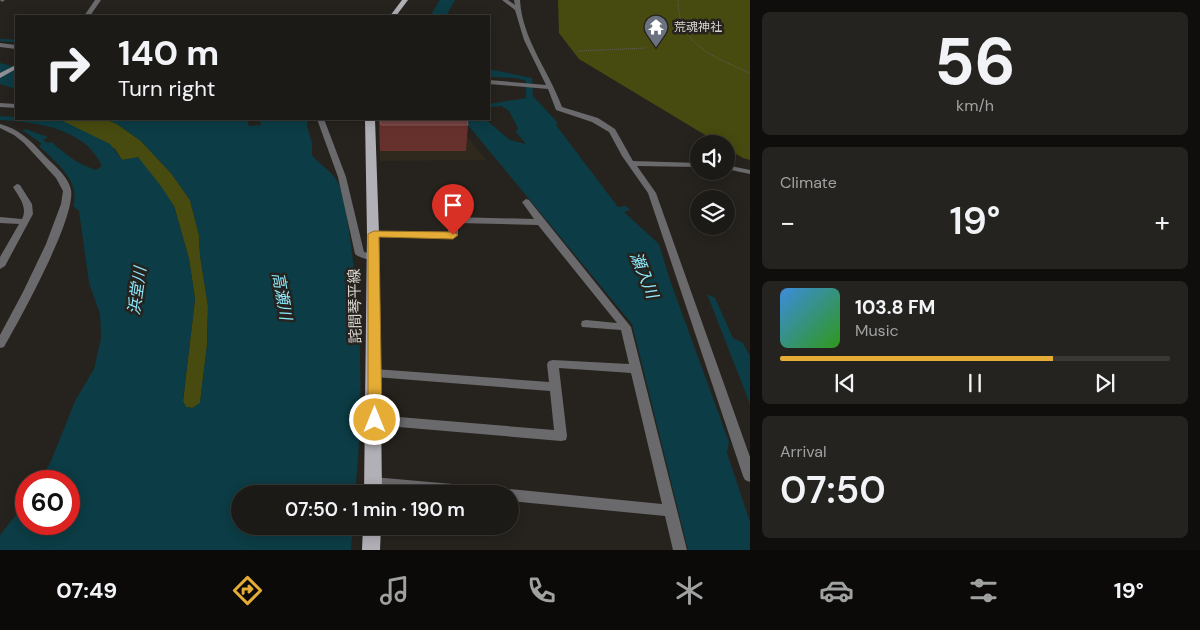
<!DOCTYPE html>
<meta charset="utf-8">
<style>
body{margin:0;font-family:"DM Sans","Noto Sans JP",sans-serif;background:#25231f;color:#f1f3f6;height:100vh;display:flex;flex-direction:column;font-size:19px;white-space:nowrap}
*{box-sizing:border-box;margin:0}
p{font-size:16px;color:#a0a1a1}
.icon{flex:none;width:28px;height:28px;fill:none;stroke:currentColor;stroke-width:2;stroke-linecap:round;stroke-linejoin:round}
.map{position:relative;flex:1;overflow:hidden}
.side{display:flex;flex-direction:column;gap:12px;padding:12px;background:#0f0e0c;width:450px}
.side>*{flex:none}
.hud{position:absolute;left:15px;top:15px;width:475px;height:105px;border-radius:0px;box-shadow:0 2px 12px #0003,0 0 0 1px #3a3835;background:#1c1a16;color:#f1f3f6;overflow:hidden}
.controls{position:absolute;left:690px;top:135px;display:grid;gap:10px}
.controls a{display:grid;place-items:center;width:45px;height:45px;border-radius:50%;background:#1c1a16;box-shadow:0 2px 12px #0003,0 0 0 1px #3a3835;font-size:25px}
.speed{position:absolute;left:15px;top:470px;display:flex;gap:10px;font-size:25px;font-weight:700;text-align:center}
.speed>*{display:grid;place-content:center;width:65px;height:65px;border-radius:50%;background:#1c1a16;box-shadow:0 2px 12px #0003,0 0 0 1px #3a3835;line-height:1}
.speed .limit{border:8px solid #d22;background:#fff;color:#111}
.pin{position:absolute;display:grid;place-items:center;width:42px;height:42px;color:#fff;margin:-51px -21px;border-radius:50% 50% 50% 0;rotate:-45deg;box-shadow:0 0 5px #0007}
.pin .icon{rotate:45deg}
.me{position:absolute;width:55px;margin:-28px;rotate:0deg;stroke-linejoin:round;filter:drop-shadow(0 0 4px #0008)}
.turn{display:flex;align-items:center;gap:18px;height:105px;padding:0 20px;font-size:22px}
.turn .icon{width:65px;height:65px;stroke-width:2.5}
.turn b{display:block;font-size:35px;line-height:42px}
.big{font-size:38px;font-weight:600;line-height:1.1}
.side .card{flex:1;display:flex;flex-direction:column;justify-content:center;gap:8px;min-width:0;padding:0 18px;border-radius:8px;background:#25231f}
.side .dial{align-items:center;gap:0}
.dial b{font-size:65px;line-height:1}
.song{display:flex;align-items:center;gap:15px}
.cover{width:60px;height:60px;border-radius:8px;background:linear-gradient(135deg,hsl(210 70% 55%),hsl(110 70% 35%))}
.played{height:5px;border-radius:2px;background:linear-gradient(90deg,#e6ad36 70%,#3a3835 70%)}
.keys{display:flex;justify-content:space-around;direction:ltr}
.heat{display:flex;justify-content:space-between;align-items:center;font-size:28px;direction:ltr}
.trip{position:absolute;left:231px;top:485px;width:288px;height:50px;border-radius:25px;background:#1c1a16;box-shadow:0 2px 12px #0003,0 0 0 1px #3a3835;font-weight:600;line-height:50px;text-align:center}
.tab-bar{display:flex;height:80px;justify-content:space-around;align-items:center;background:#0b0a09;color:#a0a1a1}
.tab-bar .icon{width:35px;height:35px}
.tab-bar .active{color:#e6ad36}
.tab-bar b{font-size:22px;color:#f1f3f6}
main{display:flex;flex:1;min-height:0}
.map>svg:first-child{display:block}
.built{fill:#2f281d}
.green{fill:#484b0f}
.water{fill:#0c3c45}
.lines{fill:none;stroke-linecap:round;stroke-linejoin:round}
.stream{stroke:#0c3c45;stroke-width:2.5}
.path{stroke:#615d59;stroke-width:1;stroke-dasharray:1 1;stroke-linecap:butt}
.minor{fill:#6a696c;fill-rule:evenodd}
.tertiary{fill:#6a696c;fill-rule:evenodd}
.secondary{fill:#939196;fill-rule:evenodd}
.primary{fill:#b2b0b7;fill-rule:evenodd}
.wall{fill:#66302d}
.building{fill:#72413f;stroke:#825956}
.route{fill:#e6ad36;stroke:#967023}
.labels{text-anchor:middle;dominant-baseline:central;stroke-width:5;stroke-linejoin:round;paint-order:stroke}
.far-poi-label{font-size:12px;fill:#d9d6d3;stroke:#26221d;text-anchor:start}
.street-label{font-size:15px;fill:#d9d6d3;stroke:#26221d}
.water-label{font-size:16px;font-style:italic;fill:#8ce8fc;stroke:#26221d}
</style>
<main>
<div class="map">
<svg width="750" height="550" viewBox="0 0 750 550">
<rect width="100%" height="100%" fill="#26221d"/>
<polygon class="built" points="378,119 453,119 486,160 380,161"/>
<g class="green">
<polygon points="558,0 750,0 750,160 743,158 726,148 726,144 720,144 579,59 559,33"/>
<polygon points="58,119 105,119 117,124 141,141 171,173 190,200 199,235 200,255 208,306 207,345 200,403 193,408 186,407 183,401 195,299 189,259 174,206 138,158 122,160 115,149"/>
</g>
<g class="water">
<polygon points="440,0 455,0 446,16 430,16"/>
<polygon points="0,63 16,67 16,89 0,84"/>
<polygon points="489,69 532,78 533,96 558,123 556,125 618,207 626,206 630,210 624,212 659,244 671,283 729,442 727,453 750,522 750,550 688,550 632,324 463,119 485,119 510,140 526,144 516,132 518,128 509,111 501,106 492,107 489,104 526,98 526,81 516,78 489,77"/>
<path d="M0,116L16,117V119L61,120L110,144L122,160L138,157L161,186L174,206L189,259L195,299L183,401L186,407L192,408L200,403L207,345L208,306L200,255L199,235L190,200L171,173L141,141L117,124L105,119H247L249,126L261,125L259,119H308L307,126L312,143V155C319,164 330,170 336,179C345,193 346,216 349,231C362,318 364,406 355,494H240V526H353L351,550H0V535L26,502V524H69V481H40L51,461L75,401L94,369L101,338L100,314L89,283L79,211L73,206C81,180 55,162 39,146L42,144L22,130L26,129L48,137L43,140L47,143L52,142C66,155 78,164 96,170L102,166C85,128 36,122 0,120Z"/>
<polygon points="707,294 715,298 733,338 743,343 750,356 750,404"/>
</g>
<g class="lines">
<polyline class="stream" points="0,40 16,41"/>
<g class="path">
<path d="M678,0C678,45 714,57 750,73"/>
<polyline points="578,51 646,48"/>
</g>
<g class="minor">
<polygon points="0,0 5,0 2,2"/>
<path d="M502,0H508L515,5L514,0H520C522,39 549,71 562,107L598,118L615,129L633,161L699,163V167L637,166L656,193L750,457V482L745,480L743,476L648,193L622,156L609,132L592,122L556,110L548,89L489,84V80L546,85L524,40L515,10Z"/>
<polygon points="0,43 16,45 16,49 0,47"/>
<polygon points="0,103 16,104 16,108 0,107"/>
<path d="M317,119H324L346,177L364,252L377,255L379,257L377,259C371,261 360,258 355,254L338,177Z"/>
<path d="M0,124C19,129 30,140 43,154C52,164 68,175 71,190C76,218 20,319 4,347L0,348V335L23,292L46,244L61,204L63,191L56,178L24,143L14,135L0,128Z"/>
<polygon points="726,165 750,170 750,174 726,169"/>
<path d="M17,184L20,185L32,204L33,214L5,266L0,269V257L19,224L0,223V217L22,219C28,207 19,197 13,187Z"/>
<polygon points="526,199 529,200 631,327 687,550 673,550 665,516 510,501 510,494 430,494 373,489 368,487 366,483 368,479 373,477 498,488 503,490 504,493 510,489 662,504 631,373 559,368 567,436 566,440 561,441 375,425 371,423 369,420 371,417 375,415 554,430 550,391 375,377 371,376 369,373 371,370 375,369 549,382 547,364 549,361 553,360 629,364 621,330 582,327 581,324 582,321 586,320 617,323 538,225 458,223 458,235 453,238 373,237 368,234 373,231 448,232 448,220 453,217 534,219 522,202"/>
</g>
<polygon class="tertiary" points="95,0 101,0 90,16 84,16"/>
<polygon class="secondary" points="16,65 16,69 0,78 0,73"/>
<g class="primary">
<polygon points="402,0 408,0 396,16 390,16"/>
<polygon points="365,119 375,119 379,234 382,494 364,494 367,234"/>
<polygon points="363,526 381,526 380,550 362,550"/>
</g>
</g>
<polygon class="wall" points="379,119 467,119 468,125 466,151 380,151"/>
<polygon class="building" points="380,119 467,119 468,125 381,125"/>
<polygon class="route" points="374,231 453,232 458,235 453,239 379,237 382,420 380,423 370,423 368,420 368,234"/>
<defs>
<symbol id="temple-pin" viewBox="-11 -11 22 30"><path d="M0 17L-7.5 6A9.5 9.5 0 1 1 7.5 6Z" fill="#6b7280" stroke="#26221d"/><path d="M0-6L5-2H3V0L6.5 2.5H4V6H1.5V3h-3V6H-4V2.5H-6.5L-3 0V-2H-5Z" fill="#fff"/></symbol>
</defs>
<g fill-rule="evenodd">
<use href="#temple-pin" x="642" y="13" width="28" height="38"/>
</g>
<g class="labels">
<g class="far-poi-label">
<text x="674" y="27">荒魂神社</text>
</g>
<g class="street-label">
<text transform="translate(355 306) rotate(-91)">詫間琴平線</text>
</g>
<g class="water-label">
<text transform="translate(644 275) rotate(68)">瀬入川</text>
<text transform="translate(137 291) rotate(-82)">浜堂川</text>
<text transform="translate(282 296) rotate(80)">高瀬川</text>
</g>
</g>
</svg>
<div class="controls">
<a><svg class="icon" aria-label="sound" viewBox="0 0 24 24"><path d="M4 9h4l5-4v14l-5-4H4zM17 9q2 3 0 6"/></svg></a>
<a><svg class="icon" aria-label="layers" viewBox="0 0 24 24"><path d="M12 4l9 5-9 5-9-5zM3 14l9 5 9-5"/></svg></a>
</div>
<div class="speed"><div class="limit">60</div></div>
<div class="pin" style="left:453px;top:235px;background:#d93025"><svg class="icon" aria-label="arrive" viewBox="0 0 24 24"><path d="M6 21V4h12l-3 4 3 4H6"/></svg></div>
<svg class="me" style="left:375px;top:420px" viewBox="-20 -20 40 40"><circle r="17" fill="#e6ad36" stroke="#fff" stroke-width="3"/><path d="M0-11L8 9 0 5-8 9z" fill="#fff"/></svg>
<div class="trip">07:50 · 1 min · 190 m</div>
<div class="hud">
<div class="turn"><svg class="icon" aria-label="right" viewBox="0 0 24 24"><path d="M7 20v-9h11M14 6l5 5-5 5"/></svg><div><b>140 m</b>Turn right</div></div>
</div>
</div>
<section class="side">
<div class="card dial"><b>56</b><p>km/h</p></div>
<div class="card"><p>Climate</p>
<div class="heat"><a>−</a><b class="big">19°</b><a>+</a></div>
</div>
<div class="card">
<div class="song"><i class="cover"></i><div><b>103.8 FM</b><p>Music</p></div></div>
<div class="played"></div>
<div class="keys"><svg class="icon" aria-label="previous" viewBox="0 0 24 24"><path d="M18 5L8 12l10 7zM5 5v14"/></svg><svg class="icon" aria-label="pause" viewBox="0 0 24 24"><path d="M8 5v14M16 5v14"/></svg><svg class="icon" aria-label="next" viewBox="0 0 24 24"><path d="M6 5l10 7-10 7zM19 5v14"/></svg></div>
</div>
<div class="card"><p>Arrival</p><b class="big">07:50</b></div>
</section>
</main>
<nav class="tab-bar">
<b>07:49</b>
<svg class="icon active" aria-label="directions" viewBox="0 0 24 24"><path d="M12 3l9 9-9 9-9-9zM9 14v-3h6M13 9l2 2-2 2"/></svg>
<svg class="icon" aria-label="music" viewBox="0 0 24 24"><path d="M9 18V5l10-2v13"/><circle cx="6" cy="18" r="3"/><circle cx="16" cy="16" r="3"/></svg>
<svg class="icon" aria-label="phone" viewBox="0 0 24 24"><path d="M5 4h4l2 5-3 2q2 4 5 5l2-3 5 2v4C11 20 4 13 5 4z"/></svg>
<svg class="icon" aria-label="climate" viewBox="0 0 24 24"><path d="M12 3v18M4 7l16 10M4 17L20 7"/></svg>
<svg class="icon" aria-label="car" viewBox="0 0 24 24"><path d="M5 17H2v-5l4-1 3-4h7l3 4 3 1v5h-3M9 17h6M6 11h13"/><circle cx="7" cy="17" r="2"/><circle cx="17" cy="17" r="2"/></svg>
<svg class="icon" aria-label="filters" viewBox="0 0 24 24"><path d="M4 7h16M4 17h16"/><circle cx="9" cy="7" r="2"/><circle cx="15" cy="17" r="2"/></svg>
<b>19°</b>
</nav>
